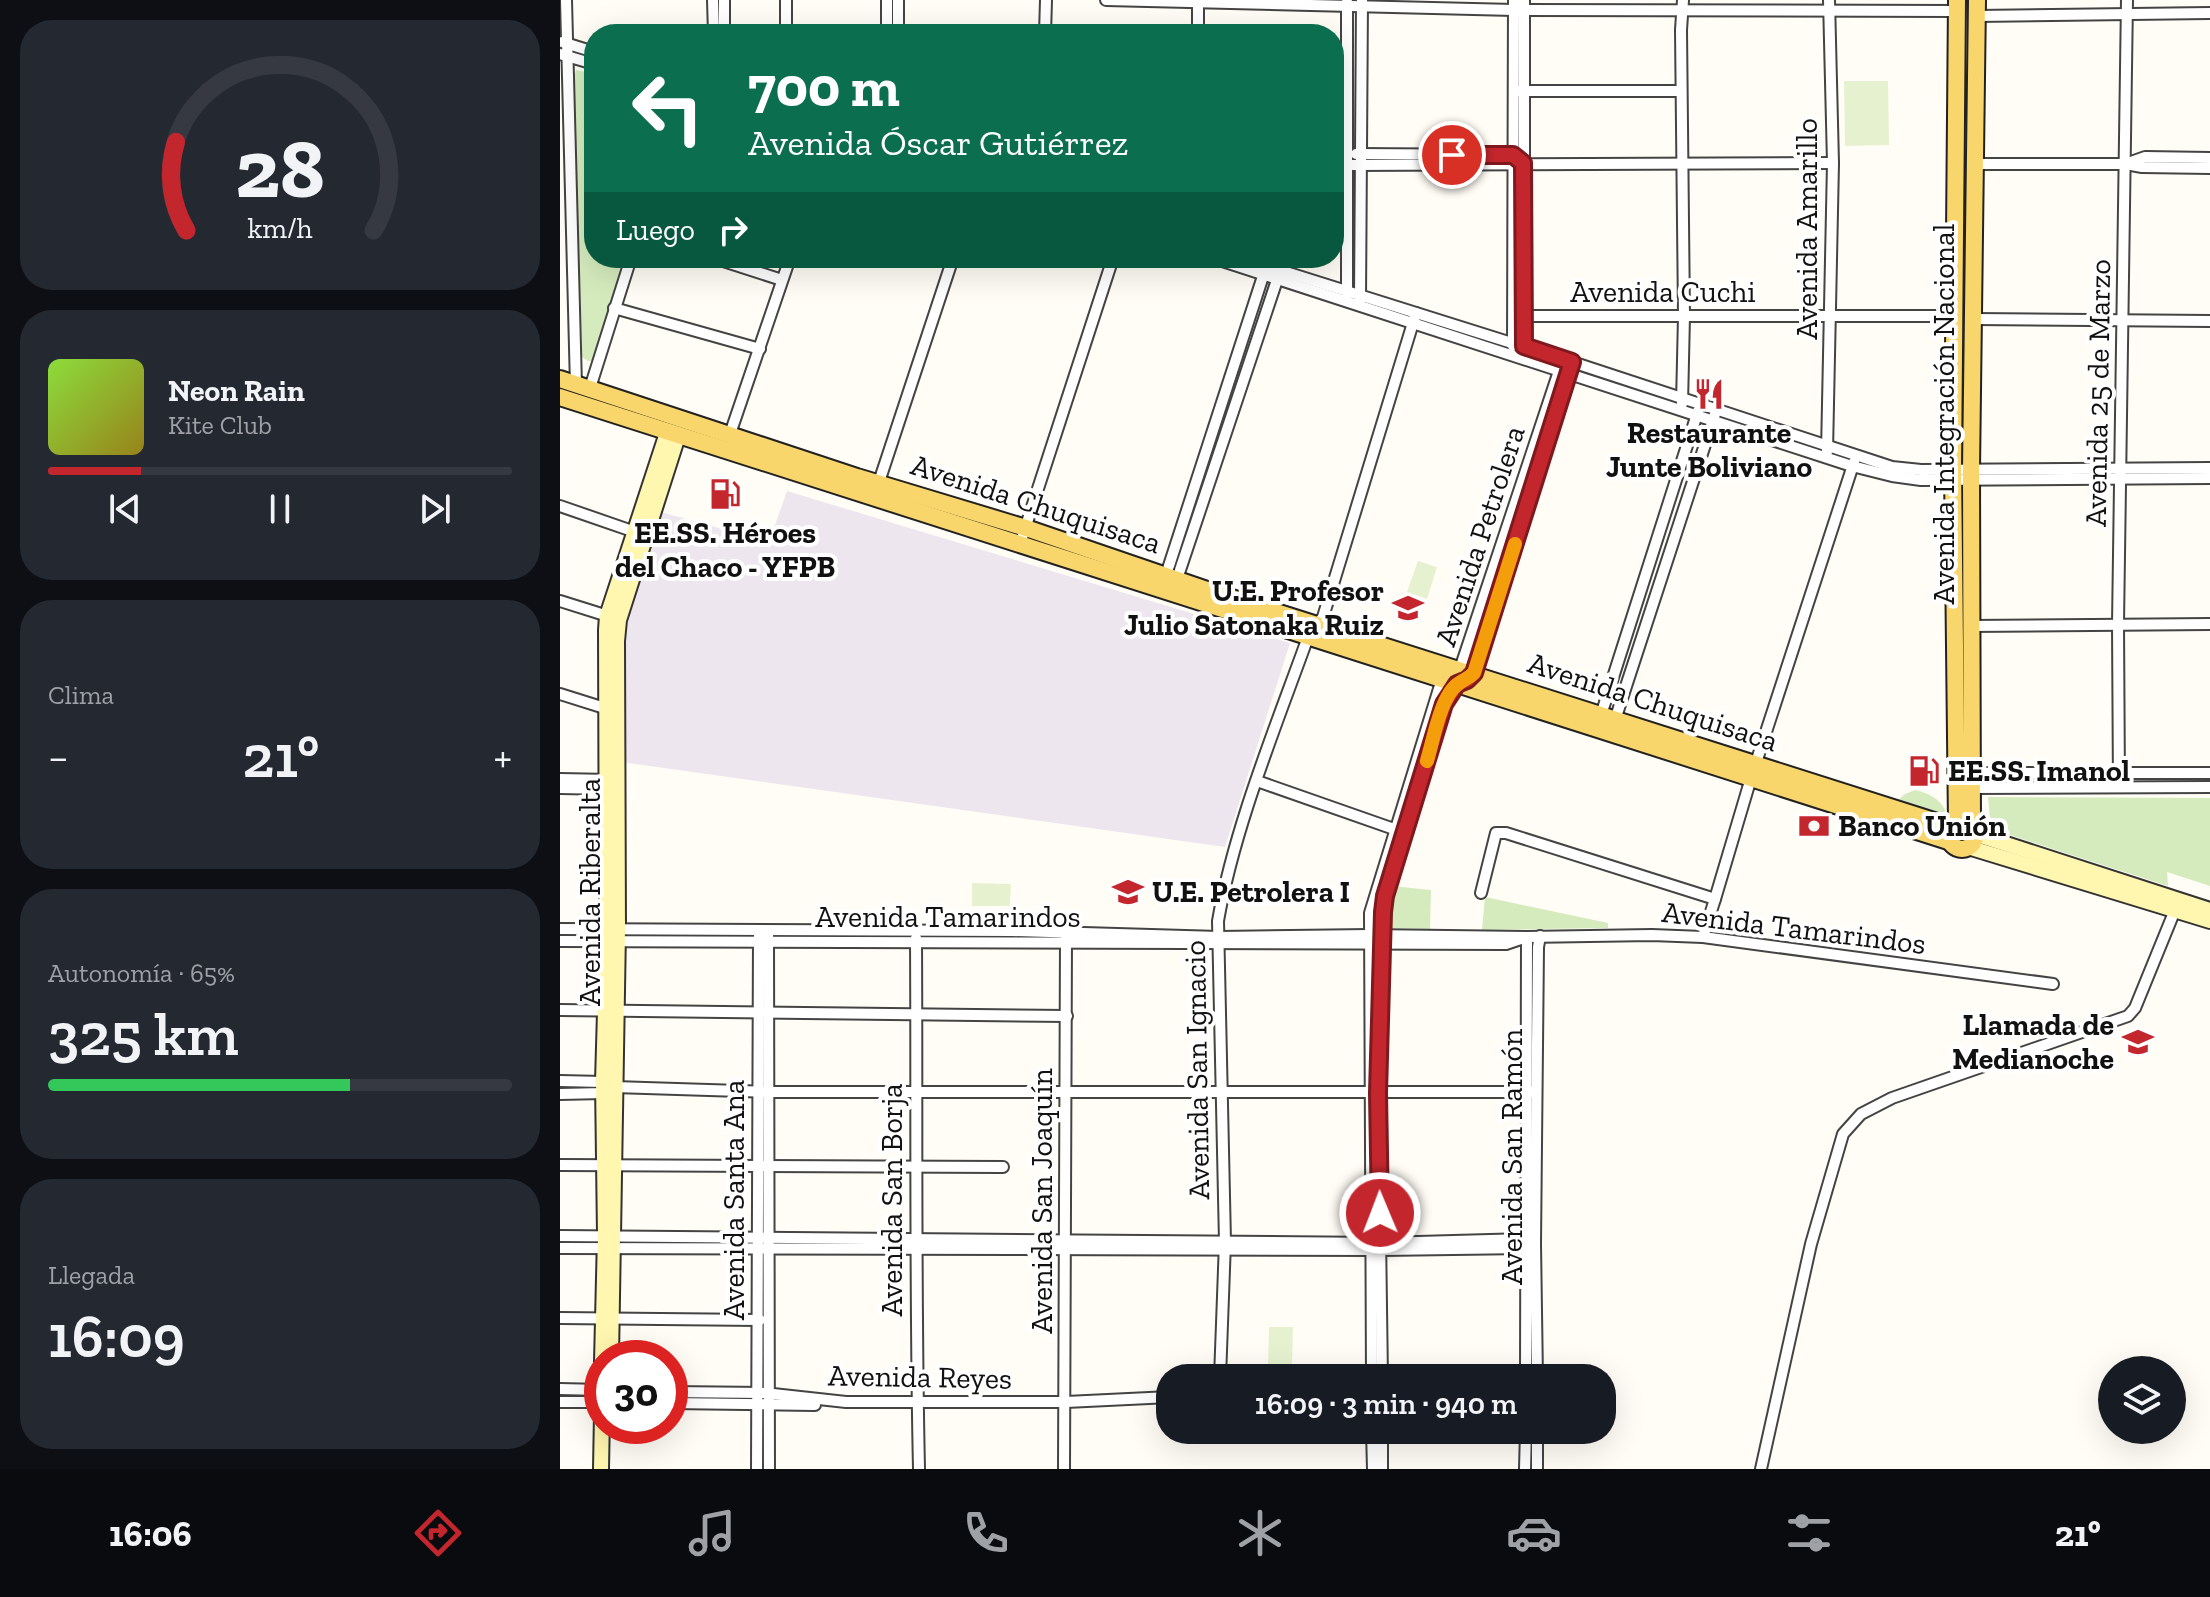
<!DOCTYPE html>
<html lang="es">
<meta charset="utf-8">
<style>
body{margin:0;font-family:"Zilla Slab",serif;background:#242831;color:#f1f3f6;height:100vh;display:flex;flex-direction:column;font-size:30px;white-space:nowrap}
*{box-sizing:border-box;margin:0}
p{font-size:26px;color:#9ea1a6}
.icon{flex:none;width:44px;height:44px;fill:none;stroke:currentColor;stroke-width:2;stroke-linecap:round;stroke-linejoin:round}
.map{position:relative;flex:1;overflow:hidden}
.details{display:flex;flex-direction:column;gap:20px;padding:20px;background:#0d0f14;width:560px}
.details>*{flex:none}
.guide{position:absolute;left:24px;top:24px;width:760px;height:244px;border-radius:32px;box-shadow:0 8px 32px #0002;background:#0b6e4f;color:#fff;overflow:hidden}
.fabs{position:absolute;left:1538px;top:1356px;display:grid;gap:16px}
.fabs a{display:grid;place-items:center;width:88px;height:88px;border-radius:50%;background:#171b24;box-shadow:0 8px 32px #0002;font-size:40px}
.speed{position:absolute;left:24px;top:1340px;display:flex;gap:16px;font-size:40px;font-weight:700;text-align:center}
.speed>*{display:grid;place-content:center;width:104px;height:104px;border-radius:50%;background:#171b24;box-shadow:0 8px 32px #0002;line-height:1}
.speed .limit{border:12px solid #d22;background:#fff;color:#111}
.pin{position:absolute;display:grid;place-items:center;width:68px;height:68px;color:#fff;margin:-34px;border:4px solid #fff;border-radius:50%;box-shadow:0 2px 8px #0007}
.me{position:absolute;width:88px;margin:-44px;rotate:359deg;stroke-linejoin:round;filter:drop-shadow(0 0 6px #0008)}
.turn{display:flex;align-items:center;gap:28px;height:168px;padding:0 32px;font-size:36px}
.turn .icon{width:104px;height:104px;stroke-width:2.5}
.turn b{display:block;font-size:56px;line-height:68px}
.then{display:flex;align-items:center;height:76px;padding:0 32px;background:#0003;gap:16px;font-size:30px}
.big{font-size:60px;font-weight:600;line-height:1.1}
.details .widget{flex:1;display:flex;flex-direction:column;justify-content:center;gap:12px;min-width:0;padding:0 28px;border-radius:32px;background:#242831}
.details .dial{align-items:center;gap:0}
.dial svg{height:208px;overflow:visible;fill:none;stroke:#363941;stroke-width:7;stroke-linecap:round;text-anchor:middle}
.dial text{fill:#f1f3f6;stroke:none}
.song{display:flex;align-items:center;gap:24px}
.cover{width:96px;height:96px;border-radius:12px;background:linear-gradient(135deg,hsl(90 70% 55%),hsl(50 70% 35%))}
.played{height:8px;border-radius:4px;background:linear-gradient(90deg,#c4262e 20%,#363941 20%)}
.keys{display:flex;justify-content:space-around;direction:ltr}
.heat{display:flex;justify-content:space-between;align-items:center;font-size:44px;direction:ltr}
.charge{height:12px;border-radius:6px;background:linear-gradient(90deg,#34c759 65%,#363941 0)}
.trip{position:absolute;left:596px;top:1364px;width:460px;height:80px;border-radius:32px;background:#171b24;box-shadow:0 8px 32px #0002;font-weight:600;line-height:80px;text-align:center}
.dock{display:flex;height:128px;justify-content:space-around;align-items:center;background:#090b0e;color:#9ea1a6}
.dock .icon{width:56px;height:56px}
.dock .active{color:#c4262e}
.dock b{font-size:36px;color:#f1f3f6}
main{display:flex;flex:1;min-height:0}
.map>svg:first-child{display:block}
.industrial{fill:#eee6ef}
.green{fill:#d5ebbd}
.pitch{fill:#e6f2cf}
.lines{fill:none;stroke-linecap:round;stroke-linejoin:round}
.street-casing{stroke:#444;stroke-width:14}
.secondary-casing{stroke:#333;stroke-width:18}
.primary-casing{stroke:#222;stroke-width:20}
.street{stroke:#fff;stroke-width:10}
.secondary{stroke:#fff6b0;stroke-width:14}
.primary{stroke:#f9d66b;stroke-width:16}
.route-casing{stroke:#7f191e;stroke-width:20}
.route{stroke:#c4262e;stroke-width:14}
.slow{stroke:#f59e0b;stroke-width:14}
.labels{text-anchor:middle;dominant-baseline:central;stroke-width:8;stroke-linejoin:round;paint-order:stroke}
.street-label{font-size:30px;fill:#111;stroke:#fff}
.poi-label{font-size:30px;font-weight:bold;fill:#111;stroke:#fff;text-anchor:start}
</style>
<main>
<section class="details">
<div class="widget dial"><svg viewBox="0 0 100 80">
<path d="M14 69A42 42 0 1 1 86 69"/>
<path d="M14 69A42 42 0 0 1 10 35" stroke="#c4262e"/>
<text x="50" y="56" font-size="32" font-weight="700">28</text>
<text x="50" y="72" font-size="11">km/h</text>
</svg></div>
<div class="widget">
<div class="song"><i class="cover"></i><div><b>Neon Rain</b><p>Kite Club</p></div></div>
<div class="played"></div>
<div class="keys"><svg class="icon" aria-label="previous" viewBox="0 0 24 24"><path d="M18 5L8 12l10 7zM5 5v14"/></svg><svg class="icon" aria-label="pause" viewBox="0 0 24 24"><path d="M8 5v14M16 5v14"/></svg><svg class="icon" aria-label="next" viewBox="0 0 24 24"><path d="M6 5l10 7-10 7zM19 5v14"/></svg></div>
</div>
<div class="widget"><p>Clima</p>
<div class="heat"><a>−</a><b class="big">21°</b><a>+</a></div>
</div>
<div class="widget"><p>Autonomía · 65%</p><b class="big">325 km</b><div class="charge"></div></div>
<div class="widget"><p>Llegada</p><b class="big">16:09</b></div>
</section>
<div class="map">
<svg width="1650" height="1469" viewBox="0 0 1650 1469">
<rect width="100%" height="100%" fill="#fffdf5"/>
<polygon class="industrial" points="227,491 730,643 665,847 61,762 62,623 101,512 209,542"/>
<g class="green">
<polygon points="16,70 34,74 34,258 67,258 34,361 28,361 22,357 14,77"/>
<path d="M1355,790C1368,793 1379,798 1385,810L1384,817L1335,803L1345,794Z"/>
<polygon points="1428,797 1650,798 1650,886 1607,872 1608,886 1431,829"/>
<polygon points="832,886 871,890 870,929 828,928 826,911"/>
<polygon points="925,897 1048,923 1048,928 922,930"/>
</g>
<g class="pitch">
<polygon points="1284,81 1328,81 1329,145 1285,146"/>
<polygon points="858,561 877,567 867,599 847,592"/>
<polygon points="412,883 451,884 450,906 412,906"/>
<polygon points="709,1327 733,1327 732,1365 708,1364"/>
</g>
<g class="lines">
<defs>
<g id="street">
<polyline points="6,0 16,386"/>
<polyline points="153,0 154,34"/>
<polyline points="164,0 164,34"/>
<polyline points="327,0 327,34"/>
<polyline points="338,0 338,34"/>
<polyline points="546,0 954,10 1397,11"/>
<polyline points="1417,16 1650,13"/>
<polyline points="223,34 226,25 226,0"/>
<polyline points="485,34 486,0"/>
<polyline points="638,34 638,0"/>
<polyline points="2,42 34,52"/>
<polyline points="0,54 34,64"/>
<polyline points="959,91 1121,91"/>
<polyline points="796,154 953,155 958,159"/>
<polyline points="774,159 788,165 1273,163"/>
<polyline points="1568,163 1585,157 1650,158"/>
<polyline points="1413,164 1566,164 1582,167 1650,168"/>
<polyline points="154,258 222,280"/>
<polyline points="653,258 1292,466 1332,476 1361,480 1650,478"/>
<polyline points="681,258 1012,362 1332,467 1361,470 1650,468"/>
<polyline points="787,294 787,2"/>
<polyline points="800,300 802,0"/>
<polyline points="54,308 200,349"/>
<polyline points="954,316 1395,316"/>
<polyline points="1414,319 1650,321"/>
<polyline points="953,346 954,0"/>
<polyline points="964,349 964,0"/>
<polyline points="30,388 71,258"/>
<polyline points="1122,404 1124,316 1121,30 1123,0"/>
<polyline points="170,434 230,258"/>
<polyline points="1267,452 1273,163 1269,0"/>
<polyline points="317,488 393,258"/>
<polyline points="0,506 78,533"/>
<polyline points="460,544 553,258"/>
<polyline points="606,575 704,273"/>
<polyline points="617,579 719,274"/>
<polyline points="0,601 51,617"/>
<polyline points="1410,626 1650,624"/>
<polyline points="899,672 1003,359"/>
<polyline points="0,694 51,710"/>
<polyline points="1041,715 1138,411"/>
<polyline points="1055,720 1155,414"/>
<polyline points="1412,773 1650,773"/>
<polyline points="0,779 51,780"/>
<polyline points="697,781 834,829"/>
<polyline points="1559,787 1558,624 1567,0"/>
<polyline points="0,788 50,789"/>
<polyline points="1412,788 1650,787"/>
<polyline points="921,893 936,833 946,833 1155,899 1191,778 1294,462"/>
<polyline points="0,929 453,931 659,937 809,935 967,937 946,944 0,941"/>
<polyline points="208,935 209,1469"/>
<polyline points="1143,937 1155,899"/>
<path d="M356,938C357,1115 355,1292 359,1469"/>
<polyline points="0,1010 507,1016"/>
<polyline points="0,1081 43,1082 54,1087 208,1092 976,1092"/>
<polyline points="0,1094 44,1093 49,1090"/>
<polyline points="0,1165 443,1167"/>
<polyline points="0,1236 821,1243 967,1239 975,1244 967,1248 821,1250 0,1248"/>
<polyline points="0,1318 200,1320"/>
<path d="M660,1378L665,1242L658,921C674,828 716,726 748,637L763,617L856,313"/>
<polyline points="812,1378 810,913 882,679 885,678"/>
<polyline points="822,1378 818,1093 823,912 825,896 884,704 897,684 907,680 914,673 1012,362"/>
<polyline points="966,1378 967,937 1092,935 1143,937 1493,984"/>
<polyline points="977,1378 975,1244 978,947 980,936"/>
<polyline points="0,1389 42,1390"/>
<polyline points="110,1392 204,1393 286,1402 506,1402 610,1397"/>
<polyline points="0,1402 42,1402"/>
<polyline points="110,1403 255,1405"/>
<polyline points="812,1430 813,1469"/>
<polyline points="977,1430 977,1469"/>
<polyline points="197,1469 199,936"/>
<polyline points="504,1469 506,939"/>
<polyline points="822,1469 822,1430"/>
<polyline points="965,1469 966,1430"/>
<polyline points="1201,1469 1251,1244 1283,1134 1301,1114 1332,1098 1568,1016 1575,1008 1615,910"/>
</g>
<g id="secondary">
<polyline points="1415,834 1650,910"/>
<polyline points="1408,847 1650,921"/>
<polyline points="51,1358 58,930 57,641 59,620 118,436"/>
<polyline points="42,1362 45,1236 43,1082 47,942 46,630 47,616 107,433"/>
<polyline points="41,1469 42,1414"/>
</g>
<g id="primary">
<polyline points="0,379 297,477 466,528 650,591 1393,827"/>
<polyline points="0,397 1391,842"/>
<circle cx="1402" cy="836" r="13"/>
<polyline points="1397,824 1393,469 1397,0"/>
<polyline points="1412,828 1411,469 1417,0"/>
</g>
</defs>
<use href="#street" class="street-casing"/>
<use href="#secondary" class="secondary-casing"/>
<use href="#primary" class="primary-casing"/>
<use href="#street" class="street"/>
<use href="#secondary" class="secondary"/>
<use href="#primary" class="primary"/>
</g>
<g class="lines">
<defs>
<polyline id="route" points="820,1213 818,1093 823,912 825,896 884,704 897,684 907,680 914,673 1012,362 964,346 963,163 953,155 892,155"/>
</defs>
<use href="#route" class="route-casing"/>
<use href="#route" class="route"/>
<path class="slow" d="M867,761C873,741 881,695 898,684C904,679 908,679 914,673L955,544"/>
</g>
<defs>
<symbol id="restaurant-bare" viewBox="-9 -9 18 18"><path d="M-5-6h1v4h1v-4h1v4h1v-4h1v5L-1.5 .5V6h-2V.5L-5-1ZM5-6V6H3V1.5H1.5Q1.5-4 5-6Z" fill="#c4262e" stroke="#fff" stroke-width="2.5" paint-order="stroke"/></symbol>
<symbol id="fuel-bare" viewBox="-9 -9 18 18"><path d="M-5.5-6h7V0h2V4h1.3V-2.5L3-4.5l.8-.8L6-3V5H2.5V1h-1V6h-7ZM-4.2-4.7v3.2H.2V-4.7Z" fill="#c4262e" stroke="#fff" stroke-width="2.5" paint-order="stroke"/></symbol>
<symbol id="school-bare" viewBox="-9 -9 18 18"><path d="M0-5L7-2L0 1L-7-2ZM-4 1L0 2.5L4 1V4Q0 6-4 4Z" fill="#c4262e" stroke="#fff" stroke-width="2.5" paint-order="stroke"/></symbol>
<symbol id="bank-bare" viewBox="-9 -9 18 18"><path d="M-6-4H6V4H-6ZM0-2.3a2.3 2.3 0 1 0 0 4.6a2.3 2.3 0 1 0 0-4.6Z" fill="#c4262e" stroke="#fff" stroke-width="2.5" paint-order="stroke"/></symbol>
<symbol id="university-bare" viewBox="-9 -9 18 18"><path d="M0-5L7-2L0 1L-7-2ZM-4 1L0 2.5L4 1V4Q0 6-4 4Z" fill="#c4262e" stroke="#fff" stroke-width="2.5" paint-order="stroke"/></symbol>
</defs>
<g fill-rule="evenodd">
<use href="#restaurant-bare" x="1127" y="372" width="44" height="44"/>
<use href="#fuel-bare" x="143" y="472" width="44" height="44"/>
<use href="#school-bare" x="826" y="586" width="44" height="44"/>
<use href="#fuel-bare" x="1342" y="749" width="44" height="44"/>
<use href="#bank-bare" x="1232" y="804" width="44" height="44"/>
<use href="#school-bare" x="546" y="870" width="44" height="44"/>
<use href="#university-bare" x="1556" y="1020" width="44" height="44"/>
</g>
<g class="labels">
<g class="street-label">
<text transform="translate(1247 229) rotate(-90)">Avenida Amarillo</text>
<text x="1103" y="292">Avenida Cuchi</text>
<text transform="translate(1538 393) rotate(-89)">Avenida 25 de Marzo</text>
<text transform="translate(1384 414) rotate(-90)">Avenida Integración Nacional</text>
<text transform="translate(476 504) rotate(18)">Avenida Chuquisaca</text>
<text transform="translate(920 536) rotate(-72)">Avenida Petrolera</text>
<text transform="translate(1093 702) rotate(18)">Avenida Chuquisaca</text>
<text transform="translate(30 892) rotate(-90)">Avenida Riberalta</text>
<text x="388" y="917">Avenida Tamarindos</text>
<text transform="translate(1234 928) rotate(7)">Avenida Tamarindos</text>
<text transform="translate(637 1070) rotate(-91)">Avenida San Ignacio</text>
<text transform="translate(952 1157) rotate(-90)">Avenida San Ramón</text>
<text transform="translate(174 1200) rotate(-90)">Avenida Santa Ana</text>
<text transform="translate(332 1200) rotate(-90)">Avenida San Borja</text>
<text transform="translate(482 1201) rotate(-90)">Avenida San Joaquín</text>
<text transform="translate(360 1377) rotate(1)">Avenida Reyes</text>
</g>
<g class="poi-label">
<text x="1149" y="433" text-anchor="middle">Restaurante<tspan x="1149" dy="34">Junte Boliviano</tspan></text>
<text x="165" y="533" text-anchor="middle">EE.SS. Héroes<tspan x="165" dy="34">del Chaco - YFPB</tspan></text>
<text x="824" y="591" text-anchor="end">U.E. Profesor<tspan x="824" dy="34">Julio Satonaka Ruiz</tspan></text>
<text x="1388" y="771">EE.SS. Imanol</text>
<text x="1278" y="826">Banco Unión</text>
<text x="592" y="892">U.E. Petrolera I</text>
<text x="1554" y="1025" text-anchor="end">Llamada de<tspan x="1554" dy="34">Medianoche</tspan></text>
</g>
</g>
</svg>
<div class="fabs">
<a><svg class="icon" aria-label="layers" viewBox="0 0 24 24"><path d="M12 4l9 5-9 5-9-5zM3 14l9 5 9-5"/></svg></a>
</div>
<div class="speed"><div class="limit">30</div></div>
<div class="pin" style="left:892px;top:155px;background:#d93025"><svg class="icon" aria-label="arrive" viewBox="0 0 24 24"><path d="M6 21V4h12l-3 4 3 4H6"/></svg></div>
<svg class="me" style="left:820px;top:1213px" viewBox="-20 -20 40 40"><circle r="17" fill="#c4262e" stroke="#fff" stroke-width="3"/><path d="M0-11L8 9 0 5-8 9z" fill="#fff"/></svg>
<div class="trip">16:09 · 3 min · 940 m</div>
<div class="guide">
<div class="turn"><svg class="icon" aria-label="left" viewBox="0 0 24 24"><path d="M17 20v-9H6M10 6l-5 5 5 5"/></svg><div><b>700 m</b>Avenida Óscar Gutiérrez</div></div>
<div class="then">Luego<svg class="icon" aria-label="right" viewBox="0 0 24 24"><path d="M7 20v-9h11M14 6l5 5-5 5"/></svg></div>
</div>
</div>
</main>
<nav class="dock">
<b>16:06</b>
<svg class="icon active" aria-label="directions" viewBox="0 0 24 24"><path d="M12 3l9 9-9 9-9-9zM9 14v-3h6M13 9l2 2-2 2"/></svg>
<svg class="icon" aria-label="music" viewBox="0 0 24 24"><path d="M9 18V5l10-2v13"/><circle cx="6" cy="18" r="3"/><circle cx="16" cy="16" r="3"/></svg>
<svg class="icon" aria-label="phone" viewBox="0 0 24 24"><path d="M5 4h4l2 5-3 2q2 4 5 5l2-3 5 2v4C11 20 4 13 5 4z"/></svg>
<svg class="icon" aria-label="climate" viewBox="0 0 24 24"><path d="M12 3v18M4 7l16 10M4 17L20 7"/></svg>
<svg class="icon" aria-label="car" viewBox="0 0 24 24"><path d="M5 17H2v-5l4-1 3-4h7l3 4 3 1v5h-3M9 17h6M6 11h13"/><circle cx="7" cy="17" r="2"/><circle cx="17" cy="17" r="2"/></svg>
<svg class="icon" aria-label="filters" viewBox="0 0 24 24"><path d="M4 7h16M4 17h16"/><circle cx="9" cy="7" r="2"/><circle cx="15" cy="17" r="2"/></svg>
<b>21°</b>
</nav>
